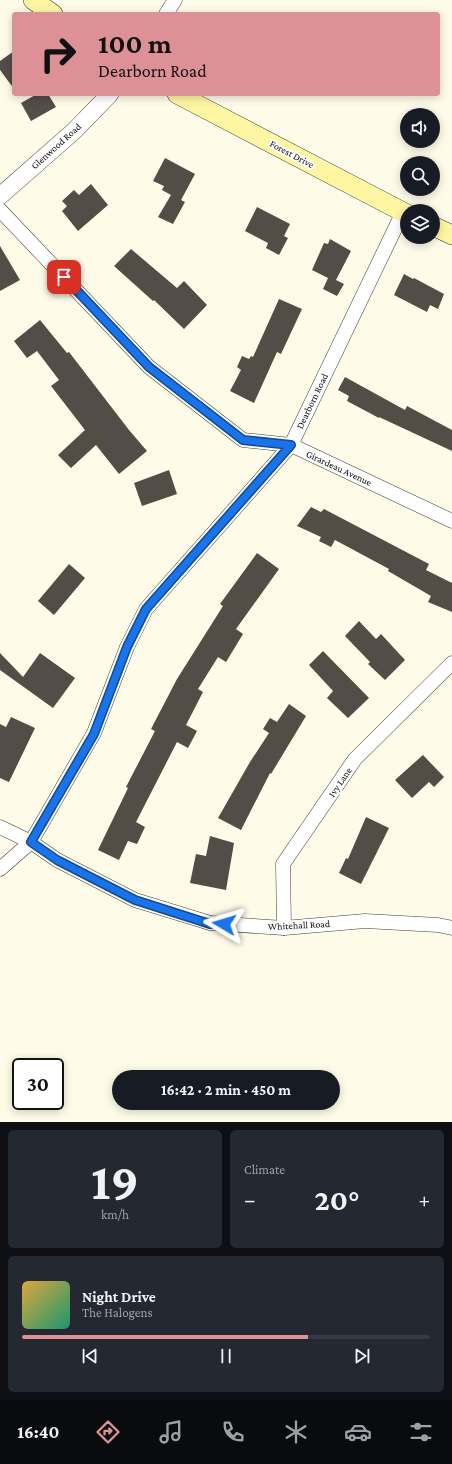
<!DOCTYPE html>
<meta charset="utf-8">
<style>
body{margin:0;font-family:"Crimson Pro",serif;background:#242831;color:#f1f3f6;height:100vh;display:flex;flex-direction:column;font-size:15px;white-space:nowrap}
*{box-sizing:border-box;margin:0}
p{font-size:13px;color:#9ea1a6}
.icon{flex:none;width:22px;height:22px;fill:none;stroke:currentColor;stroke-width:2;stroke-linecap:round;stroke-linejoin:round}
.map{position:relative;height:1122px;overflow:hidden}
.drawer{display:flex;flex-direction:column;gap:8px;padding:8px;background:#0d0f14;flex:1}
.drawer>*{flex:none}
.top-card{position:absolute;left:12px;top:12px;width:428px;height:84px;border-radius:4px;box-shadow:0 2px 10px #0003;background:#dd9196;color:#111;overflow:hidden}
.controls{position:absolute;left:400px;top:108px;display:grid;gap:8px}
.controls a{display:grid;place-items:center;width:40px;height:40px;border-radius:50%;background:#171b24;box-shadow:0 2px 10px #0003;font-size:20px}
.speed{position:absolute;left:12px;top:1058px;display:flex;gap:8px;font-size:20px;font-weight:700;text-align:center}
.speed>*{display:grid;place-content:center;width:52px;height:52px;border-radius:50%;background:#171b24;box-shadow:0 2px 10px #0003;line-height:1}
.speed .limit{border:2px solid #111;border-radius:6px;background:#fff;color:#111}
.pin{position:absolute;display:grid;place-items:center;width:34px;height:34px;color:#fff;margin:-17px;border-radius:8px;box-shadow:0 2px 6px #0006}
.me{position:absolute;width:44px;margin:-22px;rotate:277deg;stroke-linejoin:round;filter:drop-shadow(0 0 3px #0008)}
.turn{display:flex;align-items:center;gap:14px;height:84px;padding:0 20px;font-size:18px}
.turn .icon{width:52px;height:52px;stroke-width:2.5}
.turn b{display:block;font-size:28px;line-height:34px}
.big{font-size:30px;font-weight:700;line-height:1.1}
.drawer .widget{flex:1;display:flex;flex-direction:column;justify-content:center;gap:6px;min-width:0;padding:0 14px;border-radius:6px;background:#242831}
.drawer .dial{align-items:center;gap:0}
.dial b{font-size:52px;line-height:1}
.song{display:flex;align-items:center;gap:12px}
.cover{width:48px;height:48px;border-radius:6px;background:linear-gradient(135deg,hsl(40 70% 55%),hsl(160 70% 35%))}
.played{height:4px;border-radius:2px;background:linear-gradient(90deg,#dd9196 70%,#363941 70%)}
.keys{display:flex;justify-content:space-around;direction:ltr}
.heat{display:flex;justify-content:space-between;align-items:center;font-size:22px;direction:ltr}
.drawer .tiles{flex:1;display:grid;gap:8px;grid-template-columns:1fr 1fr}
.widget:last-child{grid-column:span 2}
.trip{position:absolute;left:112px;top:1070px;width:228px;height:40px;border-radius:20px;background:#171b24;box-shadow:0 2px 10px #0003;font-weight:700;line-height:40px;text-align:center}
.dock{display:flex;height:64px;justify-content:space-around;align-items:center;background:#090b0e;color:#9ea1a6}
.dock .icon{width:28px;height:28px}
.dock .current{color:#dd9196}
.dock b{font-size:18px;color:#f1f3f6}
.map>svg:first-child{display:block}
.building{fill:#544c46}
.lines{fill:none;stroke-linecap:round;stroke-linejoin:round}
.minor-casing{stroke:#3e3e3e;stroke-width:15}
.tertiary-casing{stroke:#3e3e3e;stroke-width:18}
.secondary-casing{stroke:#2d2d2d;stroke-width:20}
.minor{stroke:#fff;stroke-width:14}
.tertiary{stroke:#fff;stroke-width:17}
.secondary{stroke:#fff6a4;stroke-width:19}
.route-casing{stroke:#114b97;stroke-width:10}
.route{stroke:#1a73e8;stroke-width:7}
.labels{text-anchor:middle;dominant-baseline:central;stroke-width:4;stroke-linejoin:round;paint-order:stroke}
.street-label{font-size:10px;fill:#0b0b0b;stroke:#fff}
</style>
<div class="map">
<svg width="452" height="1122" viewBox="0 0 452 1122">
<rect width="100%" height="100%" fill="#fffbe9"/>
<g class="building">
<polygon points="14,51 14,89 0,70 0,61"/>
<polygon points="37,94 48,94 56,107 31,121 21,103"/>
<polygon points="165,158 195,174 181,200 185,202 173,224 158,217 171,195 162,190 164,186 153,181"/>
<polygon points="91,184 108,205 78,231 62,211 67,206 62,201 74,190 79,195"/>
<polygon points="257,207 290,224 284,236 288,238 279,255 266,248 268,243 245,231"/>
<polygon points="330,239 351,251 336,280 344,284 337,296 323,289 328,278 312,270 324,243 328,244"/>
<polygon points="0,246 20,280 0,291"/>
<polygon points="131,249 177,288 184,281 207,305 184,329 154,300 153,301 114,266"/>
<polygon points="404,274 413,279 414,278 444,294 438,309 430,305 427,312 394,295"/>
<polygon points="279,299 302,309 281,354 277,352 254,403 230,391 241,370 237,367 242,356 249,359 251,356 253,357"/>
<polygon points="40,320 67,353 69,352 129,430 147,451 119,474 96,445 71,468 58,455 85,430 51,386 59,380 37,351 27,358 14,341"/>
<polygon points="345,377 405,410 407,406 452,430 452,451 379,417 379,418 347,401 349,396 338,390"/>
<polygon points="169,470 177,494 142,506 134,483"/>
<polygon points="311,507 321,512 324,509 429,564 426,570 452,583 452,612 428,602 431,596 388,571 389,569 335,540 331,547 319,541 321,537 297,526"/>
<polygon points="257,553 279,569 236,629 243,634 226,662 218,657 198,689 203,692 186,725 197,731 188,748 177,742 136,822 145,827 137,844 128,841 119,860 98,850 128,788 126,787 155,731 151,729 177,679 223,606 220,604"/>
<polygon points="69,564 85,578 54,615 38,601"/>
<polygon points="359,621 376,639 381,634 405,660 385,680 368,664 370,662 345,636"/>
<polygon points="323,651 369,698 348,718 327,698 333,691 309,665"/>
<polygon points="0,653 23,677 40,653 75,678 53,708 0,670"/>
<polygon points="289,704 306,716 271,774 270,773 241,830 218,818 250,762 269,733 263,729 270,718 277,722"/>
<polygon points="11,717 35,728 9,782 0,778 0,724 6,727"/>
<polygon points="423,755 444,777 434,787 429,782 412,798 395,780"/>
<polygon points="366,817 389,828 361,884 339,873 346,858 348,859"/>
<polygon points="210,836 234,843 226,890 190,883 196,854 206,856"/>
</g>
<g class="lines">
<defs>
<g id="minor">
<polyline points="166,14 175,0"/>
<polyline points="0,210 149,367 243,440 291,445 452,521"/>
<polyline points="0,827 31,842 57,860 135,900 210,923 284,928 365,921 438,925 452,928"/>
<polyline points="0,869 31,842 94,733 127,647 146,609 291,445 403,212"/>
<polyline points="284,928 283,864 355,759 452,663"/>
</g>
<polyline id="tertiary" points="0,196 74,131 110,94"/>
<g id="secondary">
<polyline points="33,0 53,14"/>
<polyline points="177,94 407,214"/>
<polyline points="433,226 452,235"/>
</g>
</defs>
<use href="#minor" class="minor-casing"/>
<use href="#tertiary" class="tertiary-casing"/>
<use href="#secondary" class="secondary-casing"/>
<use href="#minor" class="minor"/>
<use href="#tertiary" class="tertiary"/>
<use href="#secondary" class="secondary"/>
</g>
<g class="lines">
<defs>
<polyline id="route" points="64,277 149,367 243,440 291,445 146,609 127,647 94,734 31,842 57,860 135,900 210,924 224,924"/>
</defs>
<use href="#route" class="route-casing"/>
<use href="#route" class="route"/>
</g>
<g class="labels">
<g class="street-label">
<text transform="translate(56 146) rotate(-42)">Glenwood Road</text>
<text transform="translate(292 154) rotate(28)">Forest Drive</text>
<text transform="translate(312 401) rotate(-64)">Dearborn Road</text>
<text transform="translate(339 468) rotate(25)">Girardeau Avenue</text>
<text transform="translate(340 782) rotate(-56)">Ivy Lane</text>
<text transform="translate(299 925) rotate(-3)">Whitehall Road</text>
</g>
</g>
</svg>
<div class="controls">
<a><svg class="icon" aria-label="sound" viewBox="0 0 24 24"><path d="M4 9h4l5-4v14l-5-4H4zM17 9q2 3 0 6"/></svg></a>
<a><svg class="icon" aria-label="search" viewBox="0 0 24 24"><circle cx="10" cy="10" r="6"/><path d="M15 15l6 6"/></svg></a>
<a><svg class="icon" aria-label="layers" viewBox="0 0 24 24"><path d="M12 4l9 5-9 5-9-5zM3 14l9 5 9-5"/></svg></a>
</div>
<div class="speed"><div class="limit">30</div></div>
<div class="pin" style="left:64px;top:277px;background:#d93025"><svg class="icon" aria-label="arrive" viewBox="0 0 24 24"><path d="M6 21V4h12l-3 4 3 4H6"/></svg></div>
<svg class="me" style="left:224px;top:924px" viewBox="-20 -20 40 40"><path d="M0-17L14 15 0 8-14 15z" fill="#1a73e8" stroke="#fff" stroke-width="4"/></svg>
<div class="trip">16:42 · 2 min · 450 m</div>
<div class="top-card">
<div class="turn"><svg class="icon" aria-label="right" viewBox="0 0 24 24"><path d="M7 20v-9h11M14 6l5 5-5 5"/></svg><div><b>100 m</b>Dearborn Road</div></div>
</div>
</div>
<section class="drawer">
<div class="tiles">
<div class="widget dial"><b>19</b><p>km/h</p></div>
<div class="widget"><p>Climate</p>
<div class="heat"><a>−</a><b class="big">20°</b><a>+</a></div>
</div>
<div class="widget">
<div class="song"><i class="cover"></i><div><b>Night Drive</b><p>The Halogens</p></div></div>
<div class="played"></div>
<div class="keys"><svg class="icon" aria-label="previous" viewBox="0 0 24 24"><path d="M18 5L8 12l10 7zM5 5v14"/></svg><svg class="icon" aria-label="pause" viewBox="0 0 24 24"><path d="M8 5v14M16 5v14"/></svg><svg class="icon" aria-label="next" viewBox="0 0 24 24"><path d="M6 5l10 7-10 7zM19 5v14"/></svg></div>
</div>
</div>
</section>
<nav class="dock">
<b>16:40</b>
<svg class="icon current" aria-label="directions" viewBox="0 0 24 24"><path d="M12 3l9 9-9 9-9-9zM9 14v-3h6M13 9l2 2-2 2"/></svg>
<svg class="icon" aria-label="music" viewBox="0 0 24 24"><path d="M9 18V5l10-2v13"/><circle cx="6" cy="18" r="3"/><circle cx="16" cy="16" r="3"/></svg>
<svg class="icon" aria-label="phone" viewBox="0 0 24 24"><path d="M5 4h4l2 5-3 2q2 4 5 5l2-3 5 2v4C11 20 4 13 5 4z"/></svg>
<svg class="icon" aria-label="climate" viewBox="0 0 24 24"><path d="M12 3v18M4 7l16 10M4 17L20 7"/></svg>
<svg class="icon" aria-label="car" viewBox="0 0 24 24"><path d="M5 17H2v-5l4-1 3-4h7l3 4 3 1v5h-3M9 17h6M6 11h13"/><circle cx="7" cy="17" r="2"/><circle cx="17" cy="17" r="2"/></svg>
<svg class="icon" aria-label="filters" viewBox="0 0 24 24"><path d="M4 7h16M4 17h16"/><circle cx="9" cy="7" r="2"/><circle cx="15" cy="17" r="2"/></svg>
</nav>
